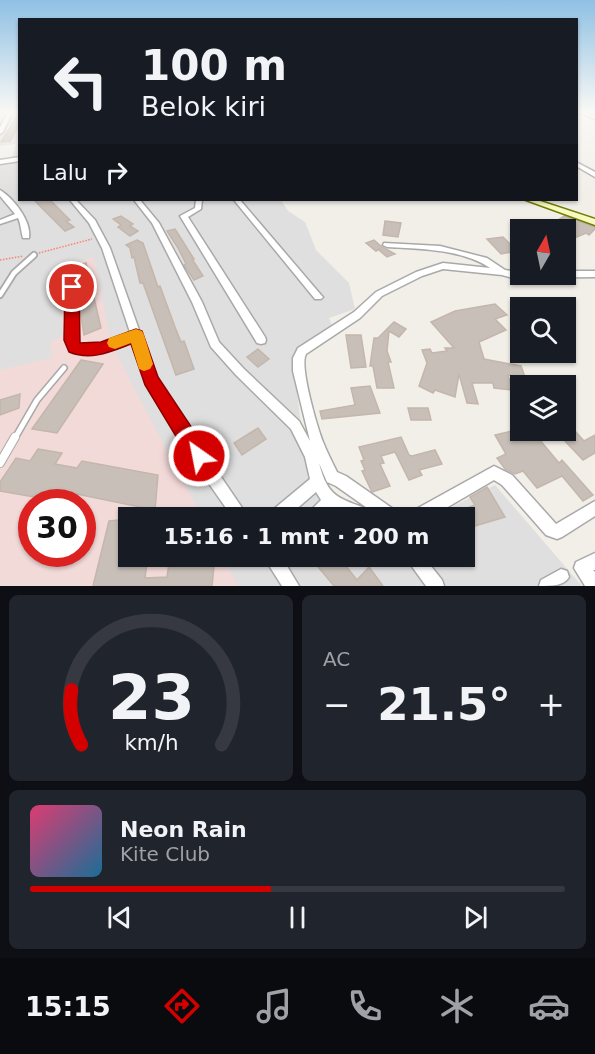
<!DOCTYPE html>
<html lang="id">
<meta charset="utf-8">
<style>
body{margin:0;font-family:"DejaVu Sans",sans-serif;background:#20242c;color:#f1f3f6;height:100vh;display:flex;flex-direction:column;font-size:22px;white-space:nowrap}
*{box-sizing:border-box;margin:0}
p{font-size:20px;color:#9ea1a6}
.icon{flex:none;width:33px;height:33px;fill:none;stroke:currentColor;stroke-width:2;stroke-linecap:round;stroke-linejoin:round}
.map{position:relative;height:586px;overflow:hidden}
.panel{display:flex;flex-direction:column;gap:9px;padding:9px;background:#0d0f14;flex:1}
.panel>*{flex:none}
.hud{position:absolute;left:18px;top:18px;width:560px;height:183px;border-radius:0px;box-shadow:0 2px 4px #0004;background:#171b24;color:#f1f3f6;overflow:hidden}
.needle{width:39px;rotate:9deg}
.tools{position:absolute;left:510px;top:219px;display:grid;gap:12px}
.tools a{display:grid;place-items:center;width:66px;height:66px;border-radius:0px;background:#171b24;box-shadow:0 2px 4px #0004;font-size:30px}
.speed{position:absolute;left:18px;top:489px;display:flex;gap:12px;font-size:30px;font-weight:700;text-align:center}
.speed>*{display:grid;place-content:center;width:78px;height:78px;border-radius:50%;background:#171b24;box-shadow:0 2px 4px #0004;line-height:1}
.speed .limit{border:9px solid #d22;background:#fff;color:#111}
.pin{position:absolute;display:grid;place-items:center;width:51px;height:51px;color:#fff;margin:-26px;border:3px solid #fff;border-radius:50%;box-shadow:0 2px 6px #0007}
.me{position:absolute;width:66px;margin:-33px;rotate:327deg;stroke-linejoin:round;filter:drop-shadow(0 0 4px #0008)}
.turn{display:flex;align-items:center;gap:21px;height:126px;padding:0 24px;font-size:27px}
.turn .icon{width:78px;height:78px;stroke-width:2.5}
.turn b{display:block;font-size:42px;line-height:51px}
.then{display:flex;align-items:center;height:57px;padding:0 24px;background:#0003;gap:12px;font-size:22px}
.big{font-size:45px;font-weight:700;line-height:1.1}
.panel .card{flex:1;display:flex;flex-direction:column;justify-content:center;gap:9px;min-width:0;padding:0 21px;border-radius:9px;background:#20242c}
.panel .dial{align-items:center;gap:0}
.dial svg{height:156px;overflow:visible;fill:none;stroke:#363941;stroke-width:7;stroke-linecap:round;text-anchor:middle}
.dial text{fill:#f1f3f6;stroke:none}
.song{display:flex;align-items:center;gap:18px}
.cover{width:72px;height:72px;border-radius:9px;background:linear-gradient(135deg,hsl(340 70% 55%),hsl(200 70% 35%))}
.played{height:6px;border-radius:3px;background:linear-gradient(90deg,#d40000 45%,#363941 45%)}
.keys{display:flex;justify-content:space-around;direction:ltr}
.heat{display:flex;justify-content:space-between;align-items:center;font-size:33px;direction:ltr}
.panel .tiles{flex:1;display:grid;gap:9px;grid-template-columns:1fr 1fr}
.card:last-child{grid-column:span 2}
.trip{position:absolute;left:118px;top:507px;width:357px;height:60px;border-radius:0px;background:#171b24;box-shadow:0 2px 4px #0004;font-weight:700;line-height:60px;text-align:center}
.tab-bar{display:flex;height:96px;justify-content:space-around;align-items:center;background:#090b0e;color:#9ea1a6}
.tab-bar .icon{width:42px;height:42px}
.tab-bar .on{color:#d40000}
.tab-bar b{font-size:27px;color:#f1f3f6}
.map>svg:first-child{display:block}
.residential{fill:#e0dfdf;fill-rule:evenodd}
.commercial{fill:#f2dad9;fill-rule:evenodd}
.building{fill:#c7bfb8;stroke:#c4b6ab;stroke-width:1.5}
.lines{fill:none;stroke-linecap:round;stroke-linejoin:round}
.lane-far2-casing{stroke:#a9a9a9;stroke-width:8}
.lane-far1-casing{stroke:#a9a9a9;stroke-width:8}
.lane-casing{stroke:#a9a9a9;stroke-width:10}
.street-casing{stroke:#a9a9a9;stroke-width:3}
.secondary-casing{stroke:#707d05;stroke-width:3}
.path{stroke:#fa8072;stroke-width:1.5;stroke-dasharray:1.5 1.5;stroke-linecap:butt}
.lane-far2{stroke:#fff;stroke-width:4.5}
.lane-far1{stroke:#fff;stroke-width:5}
.lane{stroke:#fff;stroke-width:8}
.street{fill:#fff;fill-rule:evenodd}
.secondary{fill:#f7fabf;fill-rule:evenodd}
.route{fill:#d40000;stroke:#8a0000;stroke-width:1.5}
.slow{fill:#f59e0b}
</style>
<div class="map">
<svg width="595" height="586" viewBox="0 0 595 586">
<rect width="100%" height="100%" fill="#f2efe9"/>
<path class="residential" d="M0,111H19L20,200H281L288,211L305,222L316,250L349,283L355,309L329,318L336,335L298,354L297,393L305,457L320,487L357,504L371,517L129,518V556H465V518L435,517L442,512L495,485L582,586H0V160L12,157L16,144L0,146ZM32,502H82V554H32Z"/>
<path class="commercial" d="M94,257L112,346L202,517L129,518V556L222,557L238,586H0V370L52,358L50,341L63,336L59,267ZM32,502H82V554H32Z"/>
<g class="building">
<polygon points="20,111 20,124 10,141 1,142"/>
<polygon points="34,200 50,200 70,220 66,221 74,227 65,231"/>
<polygon points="121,216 133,224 130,226 138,231 130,236 118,227 121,225 113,219"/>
<polygon points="564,216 595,227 595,229 589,235 586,233 570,240 566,238 566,230 543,230"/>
<polygon points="385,221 401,223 398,237 383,235"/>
<polygon points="175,229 194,259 192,259 203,276 194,280 184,265 186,264 178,248 167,231"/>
<polygon points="503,237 517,251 501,254 487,239"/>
<polygon points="137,240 143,243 158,287 160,286 175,327 181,342 184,341 194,369 176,375 143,283 140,283 134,257 132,258 130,248 126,245"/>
<polygon points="374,240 382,247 395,254 387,257 380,251 380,249 376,251 366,243"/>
<polygon points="86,263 101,328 84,335 76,285 73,281 62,284 60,271"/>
<polygon points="495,304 507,315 495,319 506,330 479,342 484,359 521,366 525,377 508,375 512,390 494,388 493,383 472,383 478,404 467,403 459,374 455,397 435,390 433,393 419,386 427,363 422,350 430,349 432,353 447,351 445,348 454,348 431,322 455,311"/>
<polygon points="394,322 406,329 399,337 389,331 387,351 391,362 388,362 394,388 377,388 373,366 370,366 374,338 378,338"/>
<polygon points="346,335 361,335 366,367 351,368"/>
<polygon points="258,349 269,359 258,367 247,357"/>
<polygon points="81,360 103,364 57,433 32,429"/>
<polygon points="370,386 380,413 322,419 320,411 355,405 351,388"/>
<polygon points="20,394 19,408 0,415 0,400"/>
<polygon points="408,408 428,408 431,420 411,420"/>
<polygon points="258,428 266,439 242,455 234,443"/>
<polygon points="520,429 527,430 535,441 539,439 559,463 562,460 593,495 583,501 562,476 537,488 523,471 515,474 505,469 497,458 506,454 495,435"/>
<polygon points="575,431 584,441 595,435 595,453 583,460 562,438"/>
<polygon points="401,437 409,455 412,456 435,450 442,464 419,470 422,475 409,480 395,452 381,456 384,463 380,464 390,486 372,492 362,471 365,470 361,461 364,460 359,447"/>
<polygon points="38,449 62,453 55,464 77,468 82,461 158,475 155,510 57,490 51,500 0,491 0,482 16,458 30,461"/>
<polygon points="487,487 505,517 465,529 465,518 440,518 475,505 470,497"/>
<polygon points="129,519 129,556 148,556 145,578 167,577 169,563 181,563 182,556 215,556 212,586 93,586 109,521"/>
<polygon points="309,556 338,556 357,580 369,567 383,586 334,586"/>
</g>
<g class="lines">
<defs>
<g id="lane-far2">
<polyline points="0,295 14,273 34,255"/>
<polyline points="71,323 72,287"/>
</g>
<g id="lane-far1">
<path d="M71,322V340L74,347C96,354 116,343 136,335"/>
<polyline points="15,438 37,400 64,368"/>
</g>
<polyline id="lane" points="0,463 15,437"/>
<g id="street">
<polygon points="9,111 13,111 3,132 0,134 0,127"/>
<polygon points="576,111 582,111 595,116 595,119"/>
<polygon points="20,157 20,161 0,164 0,160"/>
<polygon points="576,162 595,172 595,177 576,166"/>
<path d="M0,190C13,198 32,221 29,238H23C21,232 21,224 18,218L0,224V220L15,214L0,196Z"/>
<polygon points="70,200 76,200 95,220 110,248 156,378 215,468 249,518 233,518 205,478 147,383 102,248 89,223"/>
<path d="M134,200H140L159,223L202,302L219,342L244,369L299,421L310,441L293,371V358L298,348L354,312L376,292L416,272L443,263L490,268C462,249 420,249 387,247L383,245L384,243L440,246L487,258L505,270L520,272V274H566V271H595V277L513,278L502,275L443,269L422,276L382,296L360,318L306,354C299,366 317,426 323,442C327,452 332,462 337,472L346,476L399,513L401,518H381L378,516L379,518H353L332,509L324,518H306L308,513L321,500L316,492L286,518H267L269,513L310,479L305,457L291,429L236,375L211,347L192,302L152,223ZM319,463L327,482L336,486L370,510C340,498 328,499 319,463Z"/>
<polygon points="196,200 202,200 201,209 188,217 265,337 266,340 265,343 261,344 257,343 180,216 195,208"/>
<polygon points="234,200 240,200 321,295 323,297 321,299 315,299"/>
<polygon points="494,466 512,475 556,524 595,501 595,516 562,537 557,539 546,535 502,485 494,480 429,518 407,518 409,513"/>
<polygon points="595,553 595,570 593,570 595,572 595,586 585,586 574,568 576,562"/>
<polygon points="263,556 281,556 299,586 282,586"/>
<polygon points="405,556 423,556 442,580 444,586 426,586 408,561"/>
<path d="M561,569L567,571L569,577C564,586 551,586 539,586L541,580Z"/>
</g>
<polygon id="secondary" points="526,200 537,200 595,219 595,225"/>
</defs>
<use href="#lane-far2" class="lane-far2-casing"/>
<use href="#lane-far1" class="lane-far1-casing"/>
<use href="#lane" class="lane-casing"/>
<use href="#street" class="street-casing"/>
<use href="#secondary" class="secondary-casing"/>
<g class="path">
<polyline points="39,253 92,239"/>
<polyline points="0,260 23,256"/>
</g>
<use href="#lane-far2" class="lane-far2"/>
<use href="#lane-far1" class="lane-far1"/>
<use href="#lane" class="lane"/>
<use href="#street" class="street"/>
<use href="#secondary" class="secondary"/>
</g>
<linearGradient id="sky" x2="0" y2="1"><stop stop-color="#8fc0e4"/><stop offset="0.58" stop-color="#f9f8f5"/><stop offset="1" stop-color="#f9f8f5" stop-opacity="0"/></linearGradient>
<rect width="595" height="193" fill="url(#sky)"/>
<path class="route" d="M72,282L79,287L80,343L101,342L136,329L142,331L158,377L206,449L209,456L206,463L199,466L192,463L145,385L131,344C110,352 91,361 69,352L64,340L65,287Z"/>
<polygon class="slow" points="136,329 142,331 144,335 153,364 150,369 144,371 139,369 131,343 115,349 109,347 107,343 109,338"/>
</svg>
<div class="tools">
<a><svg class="needle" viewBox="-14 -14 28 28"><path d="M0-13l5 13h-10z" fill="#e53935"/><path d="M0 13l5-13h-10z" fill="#9ea1a6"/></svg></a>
<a><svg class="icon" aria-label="search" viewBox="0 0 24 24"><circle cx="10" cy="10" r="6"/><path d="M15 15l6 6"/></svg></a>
<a><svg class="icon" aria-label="layers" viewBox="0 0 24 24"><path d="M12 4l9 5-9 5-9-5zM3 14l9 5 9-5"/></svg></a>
</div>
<div class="speed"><div class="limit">30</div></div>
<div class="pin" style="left:72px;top:287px;background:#d93025"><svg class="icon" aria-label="arrive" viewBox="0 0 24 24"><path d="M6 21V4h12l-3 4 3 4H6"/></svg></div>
<svg class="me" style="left:199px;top:456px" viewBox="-20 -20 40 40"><circle r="17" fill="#d40000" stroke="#fff" stroke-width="3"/><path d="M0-11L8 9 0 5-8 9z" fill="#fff"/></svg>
<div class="trip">15:16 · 1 mnt · 200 m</div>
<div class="hud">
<div class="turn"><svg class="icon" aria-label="left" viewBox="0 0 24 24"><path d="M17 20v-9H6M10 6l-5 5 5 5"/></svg><div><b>100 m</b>Belok kiri</div></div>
<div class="then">Lalu<svg class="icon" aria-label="right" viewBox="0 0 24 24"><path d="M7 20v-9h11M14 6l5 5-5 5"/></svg></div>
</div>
</div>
<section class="panel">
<div class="tiles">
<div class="card dial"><svg viewBox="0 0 100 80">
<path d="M14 69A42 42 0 1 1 86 69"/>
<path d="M14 69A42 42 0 0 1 9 41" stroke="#d40000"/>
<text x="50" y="56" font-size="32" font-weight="700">23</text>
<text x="50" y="72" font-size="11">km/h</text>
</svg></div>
<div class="card"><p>AC</p>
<div class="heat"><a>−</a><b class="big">21.5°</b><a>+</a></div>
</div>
<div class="card">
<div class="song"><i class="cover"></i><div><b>Neon Rain</b><p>Kite Club</p></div></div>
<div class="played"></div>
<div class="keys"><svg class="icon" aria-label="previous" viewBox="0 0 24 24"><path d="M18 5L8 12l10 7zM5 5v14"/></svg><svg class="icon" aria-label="pause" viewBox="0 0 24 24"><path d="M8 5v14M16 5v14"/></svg><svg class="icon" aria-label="next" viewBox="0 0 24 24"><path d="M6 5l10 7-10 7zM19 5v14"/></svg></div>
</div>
</div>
</section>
<nav class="tab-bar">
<b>15:15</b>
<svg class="icon on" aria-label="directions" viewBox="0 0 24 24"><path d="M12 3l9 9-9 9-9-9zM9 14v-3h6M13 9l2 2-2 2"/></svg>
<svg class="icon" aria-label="music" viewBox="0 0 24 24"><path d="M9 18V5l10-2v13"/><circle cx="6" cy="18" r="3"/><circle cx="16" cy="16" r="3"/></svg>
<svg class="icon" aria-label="phone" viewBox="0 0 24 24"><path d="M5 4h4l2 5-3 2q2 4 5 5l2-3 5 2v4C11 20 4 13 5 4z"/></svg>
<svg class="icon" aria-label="climate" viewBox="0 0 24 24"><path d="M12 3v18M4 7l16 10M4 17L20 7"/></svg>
<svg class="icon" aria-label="car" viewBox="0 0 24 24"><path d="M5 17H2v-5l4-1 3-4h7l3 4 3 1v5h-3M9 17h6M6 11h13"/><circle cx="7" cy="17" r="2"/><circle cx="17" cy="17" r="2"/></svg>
</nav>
